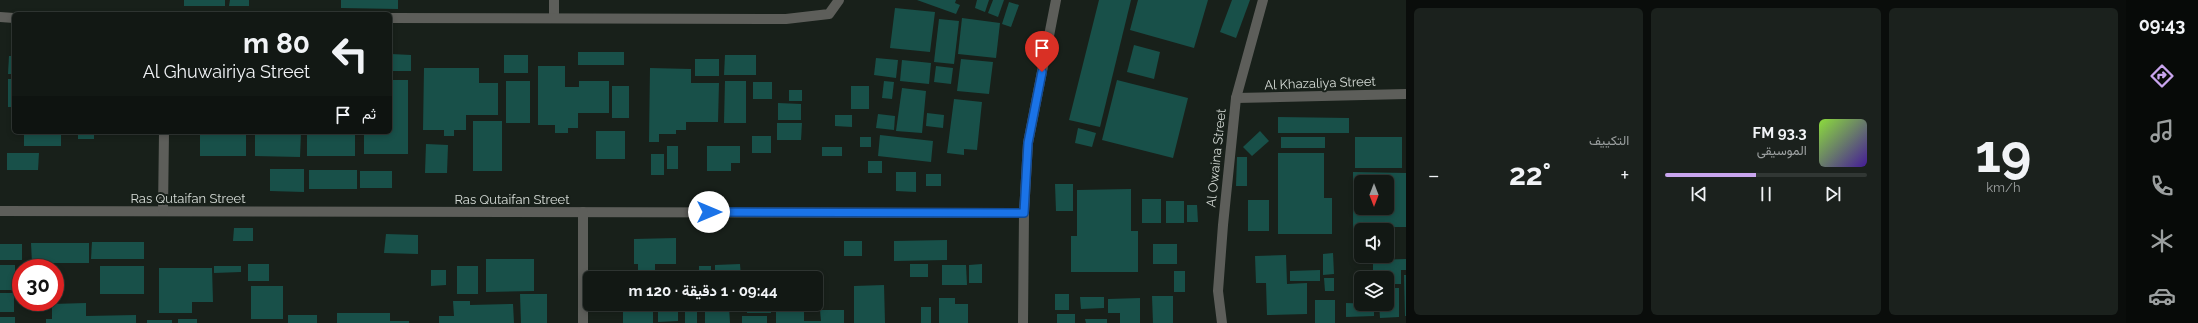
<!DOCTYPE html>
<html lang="ar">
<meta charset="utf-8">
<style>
body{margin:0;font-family:Raleway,Vazirmatn,sans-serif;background:#1b211d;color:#f1f3f6;direction:rtl;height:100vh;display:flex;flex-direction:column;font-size:15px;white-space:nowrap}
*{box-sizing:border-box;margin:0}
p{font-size:13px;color:#9ca0a0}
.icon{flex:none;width:22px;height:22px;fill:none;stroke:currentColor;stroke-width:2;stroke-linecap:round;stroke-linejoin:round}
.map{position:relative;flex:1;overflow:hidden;direction:ltr}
.sheet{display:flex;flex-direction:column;gap:8px;padding:8px;background:#0a0d0b;width:720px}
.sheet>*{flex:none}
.banner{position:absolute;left:12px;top:12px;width:380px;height:122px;border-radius:6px;box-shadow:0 2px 6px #0003,0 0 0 1px #313734;direction:rtl;background:#121814;color:#f1f3f6;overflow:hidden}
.needle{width:26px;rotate:180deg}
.tools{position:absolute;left:1354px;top:175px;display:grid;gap:8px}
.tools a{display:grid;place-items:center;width:40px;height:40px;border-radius:6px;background:#121814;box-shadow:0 2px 6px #0003,0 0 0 1px #313734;font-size:20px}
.speed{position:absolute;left:12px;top:259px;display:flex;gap:8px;font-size:20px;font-weight:700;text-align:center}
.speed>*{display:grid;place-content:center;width:52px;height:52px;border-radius:50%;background:#121814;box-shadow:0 2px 6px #0003,0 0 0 1px #313734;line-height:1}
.speed .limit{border:6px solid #d22;background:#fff;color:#111}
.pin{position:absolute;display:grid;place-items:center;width:34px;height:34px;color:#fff;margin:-41px -17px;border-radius:50% 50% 50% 0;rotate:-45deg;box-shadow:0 0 4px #0007}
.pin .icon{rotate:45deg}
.me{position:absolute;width:44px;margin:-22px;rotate:90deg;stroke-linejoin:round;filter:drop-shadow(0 0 3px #0008)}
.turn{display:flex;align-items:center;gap:14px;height:84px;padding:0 16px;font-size:18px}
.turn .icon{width:52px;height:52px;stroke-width:2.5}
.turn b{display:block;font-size:28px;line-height:34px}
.then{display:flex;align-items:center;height:38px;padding:0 16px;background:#0003;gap:8px;font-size:15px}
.big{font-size:30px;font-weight:700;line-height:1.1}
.sheet .card{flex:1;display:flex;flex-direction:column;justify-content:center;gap:6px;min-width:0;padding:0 14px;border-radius:6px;background:#1b211d}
.sheet .dial{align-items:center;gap:0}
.dial b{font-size:52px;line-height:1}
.song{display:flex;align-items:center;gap:12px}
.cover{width:48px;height:48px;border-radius:6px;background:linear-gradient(135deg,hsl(90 70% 55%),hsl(260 70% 35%))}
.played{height:4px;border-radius:2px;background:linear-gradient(90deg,#c9a5ee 45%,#313734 45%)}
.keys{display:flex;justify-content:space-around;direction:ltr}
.heat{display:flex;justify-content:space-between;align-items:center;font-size:22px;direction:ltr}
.sheet .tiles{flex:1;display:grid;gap:8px;grid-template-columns:repeat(3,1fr)}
.trip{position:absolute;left:583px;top:271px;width:240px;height:40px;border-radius:6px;background:#121814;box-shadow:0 2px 6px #0003,0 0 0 1px #313734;font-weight:700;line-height:40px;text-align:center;direction:rtl}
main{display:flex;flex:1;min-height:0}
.menu{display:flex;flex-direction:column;width:72px;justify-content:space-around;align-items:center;background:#070a08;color:#9ca0a0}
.menu .icon{width:28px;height:28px}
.menu .active{color:#c9a5ee}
.menu b{font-size:18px;color:#f1f3f6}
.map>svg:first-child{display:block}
.building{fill:#185049;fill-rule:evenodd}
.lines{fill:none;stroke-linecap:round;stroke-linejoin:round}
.street{stroke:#5d5e5a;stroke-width:10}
.route-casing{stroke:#114b97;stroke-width:10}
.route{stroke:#1a73e8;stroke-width:7}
.labels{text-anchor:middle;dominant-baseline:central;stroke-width:4;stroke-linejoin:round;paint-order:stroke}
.street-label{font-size:13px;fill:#d7ddd8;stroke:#18201a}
</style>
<main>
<nav class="menu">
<b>09:43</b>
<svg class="icon active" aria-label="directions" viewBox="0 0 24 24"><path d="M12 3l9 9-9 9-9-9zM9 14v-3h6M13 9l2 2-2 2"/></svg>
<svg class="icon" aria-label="music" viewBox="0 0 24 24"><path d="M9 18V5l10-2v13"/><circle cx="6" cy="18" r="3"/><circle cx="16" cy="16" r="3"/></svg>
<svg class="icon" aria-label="phone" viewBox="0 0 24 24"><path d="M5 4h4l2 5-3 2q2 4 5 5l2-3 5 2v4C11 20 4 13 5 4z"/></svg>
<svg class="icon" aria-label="climate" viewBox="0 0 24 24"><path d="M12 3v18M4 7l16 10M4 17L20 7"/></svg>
<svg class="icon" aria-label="car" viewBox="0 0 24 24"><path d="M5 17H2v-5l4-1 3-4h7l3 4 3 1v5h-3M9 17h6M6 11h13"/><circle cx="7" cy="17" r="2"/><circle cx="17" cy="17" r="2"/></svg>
</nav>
<section class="sheet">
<div class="tiles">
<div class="card dial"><b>19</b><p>km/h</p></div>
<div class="card">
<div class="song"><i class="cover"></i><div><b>93.3 FM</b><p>الموسيقى</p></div></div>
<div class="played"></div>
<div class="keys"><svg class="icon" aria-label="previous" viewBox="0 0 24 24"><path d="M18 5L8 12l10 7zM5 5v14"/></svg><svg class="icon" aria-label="pause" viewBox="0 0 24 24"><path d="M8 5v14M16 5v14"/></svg><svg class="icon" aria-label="next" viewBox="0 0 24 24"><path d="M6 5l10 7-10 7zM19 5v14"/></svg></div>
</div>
<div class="card"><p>التكييف</p>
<div class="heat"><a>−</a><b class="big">22°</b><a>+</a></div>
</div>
</div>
</section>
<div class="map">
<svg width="1406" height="323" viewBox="0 0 1406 323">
<rect width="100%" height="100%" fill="#18201a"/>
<g class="building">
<rect x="184" y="0" width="41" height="6"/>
<polygon points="230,0 249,0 249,6 229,6"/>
<polygon points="341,0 398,0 398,9 341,8"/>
<polygon points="917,0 956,0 955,3 960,5 956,14"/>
<polygon points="977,0 989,0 985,12 975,8"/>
<polygon points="993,0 1004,0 998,17 988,13"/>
<polygon points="1099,0 1131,0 1100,127 1069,120"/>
<polygon points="1138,0 1208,0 1194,48 1130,30"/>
<polygon points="1232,0 1250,0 1236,38 1220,32"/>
<polygon points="1009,2 1019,5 1011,27 1002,24"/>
<polygon points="895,8 935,12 930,52 890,48"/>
<polygon points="962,18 1000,23 996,58 958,54"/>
<polygon points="939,19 959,21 954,64 934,62"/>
<polygon points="1134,45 1160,52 1154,79 1127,72"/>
<rect x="578" y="52" width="46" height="13"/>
<polygon points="391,54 411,55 411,71 391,71"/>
<rect x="504" y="55" width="24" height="18"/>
<polygon points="725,55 756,55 756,75 724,75"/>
<polygon points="9,56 14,56 14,74 8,74"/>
<polygon points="876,58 898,60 896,78 874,75"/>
<rect x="695" y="59" width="24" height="17"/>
<polygon points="961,59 993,62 989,94 957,91"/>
<polygon points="902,60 931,63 929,84 900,81"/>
<polygon points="538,66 565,66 565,87 579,87 579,81 609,81 609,113 578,113 578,128 568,128 568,133 555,133 555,125 538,125"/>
<polygon points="936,66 953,68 951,84 934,82"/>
<polygon points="424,68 479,68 479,83 498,83 498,115 466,115 466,130 454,130 454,136 444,136 444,130 423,130"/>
<polygon points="650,68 691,69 691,83 719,83 718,122 686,122 686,130 676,130 676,134 659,134 659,142 649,142"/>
<rect x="8" y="79" width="6" height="28"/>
<polygon points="390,80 408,80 408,154 364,154 364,132 390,132"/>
<polygon points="1117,80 1188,98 1173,158 1102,140"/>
<rect x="506" y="81" width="24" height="42"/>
<polygon points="725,81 746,81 746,123 724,123"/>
<polygon points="884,81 894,82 892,99 882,98"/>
<rect x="753" y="82" width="19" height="17"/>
<rect x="612" y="86" width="17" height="32"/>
<rect x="851" y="86" width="18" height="23"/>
<polygon points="902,88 926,91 922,133 896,131"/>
<rect x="789" y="90" width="13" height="11"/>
<polygon points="954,99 982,102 977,150 964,149 964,155 947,153"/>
<polygon points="778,103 801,104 801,120 778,120"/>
<polygon points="927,113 944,115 943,128 926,126"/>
<polygon points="878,114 895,116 894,130 876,128"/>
<polygon points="835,115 852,115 852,127 835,126"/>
<polygon points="1278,117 1349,118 1349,133 1278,133"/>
<rect x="473" y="121" width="29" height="50"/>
<polygon points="777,123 802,123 801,140 777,140"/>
<polygon points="1078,128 1096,133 1092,147 1075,143"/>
<rect x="596" y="131" width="29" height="28"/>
<polygon points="1260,131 1269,141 1252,156 1243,147"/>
<rect x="24" y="132" width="37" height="14"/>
<rect x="78" y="132" width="16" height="7"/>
<rect x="200" y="132" width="46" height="24"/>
<polygon points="255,132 301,132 300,157 255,156"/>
<rect x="307" y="132" width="48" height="24"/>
<polygon points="880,135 933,141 931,162 878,156"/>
<rect x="752" y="136" width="19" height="17"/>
<rect x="860" y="137" width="11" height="10"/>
<rect x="1281" y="137" width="44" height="11"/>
<rect x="1355" y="137" width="47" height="31"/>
<polygon points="426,144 448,145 447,173 425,173"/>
<rect x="667" y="146" width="11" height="23"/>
<polygon points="707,146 740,146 740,163 731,163 731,171 707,171"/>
<rect x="822" y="147" width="20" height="9"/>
<polygon points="7,153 39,153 38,170 7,170"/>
<polygon points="1278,153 1324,153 1324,198 1332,198 1332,234 1278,234"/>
<rect x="651" y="154" width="13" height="21"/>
<polygon points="1237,157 1247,157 1247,186 1236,186"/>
<rect x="868" y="161" width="14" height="12"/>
<polygon points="270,169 304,169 304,192 270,191"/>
<rect x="309" y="170" width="48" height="19"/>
<rect x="360" y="171" width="32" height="17"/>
<polygon points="896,172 916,172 916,192 896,191"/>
<path d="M1353,172L1406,173V227H1369V230H1361V238H1353ZM1361,182H1387V208H1361Z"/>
<rect x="926" y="174" width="15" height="12"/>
<polygon points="1055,184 1073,184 1073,211 1056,211"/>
<polygon points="1131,189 1131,231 1138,231 1138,272 1071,272 1071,236 1077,236 1077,190"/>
<rect x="1142" y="199" width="19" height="24"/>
<rect x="1248" y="200" width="21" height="31"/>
<rect x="1166" y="201" width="18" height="22"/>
<polygon points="1187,205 1197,205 1198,222 1187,222"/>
<polygon points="234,228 253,228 253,241 233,241"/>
<polygon points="386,234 418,235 418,254 384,253"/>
<polygon points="676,238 676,264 655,264 655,278 638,278 638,264 634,264 634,239"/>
<polygon points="947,240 947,260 894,261 894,241"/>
<rect x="844" y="241" width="18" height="15"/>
<polygon points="92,242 144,242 144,259 91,259"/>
<polygon points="31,243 89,243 89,263 32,263"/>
<rect x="0" y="244" width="22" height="16"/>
<rect x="1153" y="244" width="24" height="20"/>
<polygon points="1333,253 1334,274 1323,275 1323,254"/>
<polygon points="1286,255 1287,284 1307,283 1307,314 1267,315 1266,283 1256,283 1255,256"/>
<polygon points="486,259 534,259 534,291 486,292"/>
<polygon points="1406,259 1406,270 1401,270 1401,284 1387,284 1387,278 1373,278 1373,260"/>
<rect x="248" y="264" width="21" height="17"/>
<polygon points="740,264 741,278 715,278 715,265"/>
<rect x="910" y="264" width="18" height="13"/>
<polygon points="982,264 982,283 969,283 969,265"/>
<rect x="0" y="265" width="15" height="25"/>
<polygon points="942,265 966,265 967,285 942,285"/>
<rect x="100" y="266" width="44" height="28"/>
<polygon points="214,266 241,266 241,272 214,273"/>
<rect x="457" y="266" width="21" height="28"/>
<rect x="699" y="266" width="12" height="12"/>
<polygon points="159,268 212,268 213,302 192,302 192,313 159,313"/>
<polygon points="431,270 446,270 446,285 431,286"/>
<polygon points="1320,270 1320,281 1290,281 1290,271"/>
<rect x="1174" y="271" width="11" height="21"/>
<rect x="746" y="275" width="24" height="3"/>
<polygon points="1404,275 1406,275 1406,316 1405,316"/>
<polygon points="1324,278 1334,278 1334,291 1325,291"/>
<polygon points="884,285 885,323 854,323 854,286"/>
<rect x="251" y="286" width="32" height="33"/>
<polygon points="1387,288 1399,288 1399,317 1380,318 1379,304 1387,304"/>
<rect x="0" y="293" width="14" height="19"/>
<polygon points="520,294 547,294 547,323 521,323"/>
<rect x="1055" y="294" width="14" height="16"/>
<polygon points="1152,296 1173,296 1173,323 1153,323"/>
<polygon points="1080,297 1104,297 1104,308 1081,309"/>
<polygon points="939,298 955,298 955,304 968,304 968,323 939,323"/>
<polygon points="1140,298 1140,323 1120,323 1120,313 1108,313 1108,299"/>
<rect x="1315" y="300" width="20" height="23"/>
<polygon points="453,301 470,301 470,305 513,304 514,323 439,323 439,316 454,316"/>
<rect x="28" y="302" width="21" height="5"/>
<polygon points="86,303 86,316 136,315 136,323 46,323 46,319 52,319 52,304"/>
<polygon points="1346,303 1374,304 1374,316 1346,317"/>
<rect x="623" y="304" width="30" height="19"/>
<polygon points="658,304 678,304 678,321 658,322"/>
<rect x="747" y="304" width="24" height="9"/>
<polygon points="776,304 804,304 804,321 821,321 820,310 844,310 844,323 776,323"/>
<polygon points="705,307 729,307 730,323 705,323"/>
<rect x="921" y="307" width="10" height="16"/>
<rect x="685" y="312" width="12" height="11"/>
<polygon points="337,313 390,313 390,321 409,321 409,323 337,323"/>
<rect x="1057" y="314" width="18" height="9"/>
<rect x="288" y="315" width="29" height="8"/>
<rect x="742" y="316" width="25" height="7"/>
<rect x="0" y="317" width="15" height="6"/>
<rect x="178" y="319" width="19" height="4"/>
<polygon points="1085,319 1107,319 1107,323 1086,323"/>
<rect x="147" y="320" width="25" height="3"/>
</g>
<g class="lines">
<g class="street">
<polyline points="554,0 554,18"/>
<polyline points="0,17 14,18"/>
<polyline points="390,18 786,19 829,14 839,0"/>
<polyline points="1236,98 1406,94"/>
<polyline points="0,211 1024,213"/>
<polyline points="163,211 164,132"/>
<polyline points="583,212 583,323"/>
<polyline points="1023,323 1024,213 1028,143 1056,0"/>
<polyline points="1222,323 1218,291 1223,225 1236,98 1263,0"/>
</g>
</g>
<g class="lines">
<defs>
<polyline id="route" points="709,212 1024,213 1028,143 1042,72"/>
</defs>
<use href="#route" class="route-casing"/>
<use href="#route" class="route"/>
</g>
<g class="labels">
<g class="street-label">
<text transform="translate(1320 83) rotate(-2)">Al Khazaliya Street</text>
<text transform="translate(1216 158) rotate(-84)">Al Owaina Street</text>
<text x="188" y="198">Ras Qutaifan Street</text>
<text x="512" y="199">Ras Qutaifan Street</text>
</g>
</g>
</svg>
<div class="tools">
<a><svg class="needle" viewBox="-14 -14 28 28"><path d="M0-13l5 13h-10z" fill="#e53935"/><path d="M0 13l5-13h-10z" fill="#9ca0a0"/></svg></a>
<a><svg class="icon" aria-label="sound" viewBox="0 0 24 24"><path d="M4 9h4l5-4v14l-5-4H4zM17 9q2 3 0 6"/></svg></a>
<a><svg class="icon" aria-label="layers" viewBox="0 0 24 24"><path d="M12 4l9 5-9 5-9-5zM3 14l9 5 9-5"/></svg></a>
</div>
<div class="speed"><div class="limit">30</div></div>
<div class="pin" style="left:1042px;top:72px;background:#d93025"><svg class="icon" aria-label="arrive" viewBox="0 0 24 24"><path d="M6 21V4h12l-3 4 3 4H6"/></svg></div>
<svg class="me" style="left:709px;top:212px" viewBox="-20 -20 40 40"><circle r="19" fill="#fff"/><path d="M0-13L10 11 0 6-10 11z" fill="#1a73e8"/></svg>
<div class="trip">09:44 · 1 دقيقة · 120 m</div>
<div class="banner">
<div class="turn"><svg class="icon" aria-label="left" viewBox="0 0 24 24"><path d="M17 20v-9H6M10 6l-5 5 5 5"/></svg><div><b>80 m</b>Al Ghuwairiya Street</div></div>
<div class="then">ثم<svg class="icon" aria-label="arrive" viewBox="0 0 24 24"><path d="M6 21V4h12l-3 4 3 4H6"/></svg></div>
</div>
</div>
</main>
